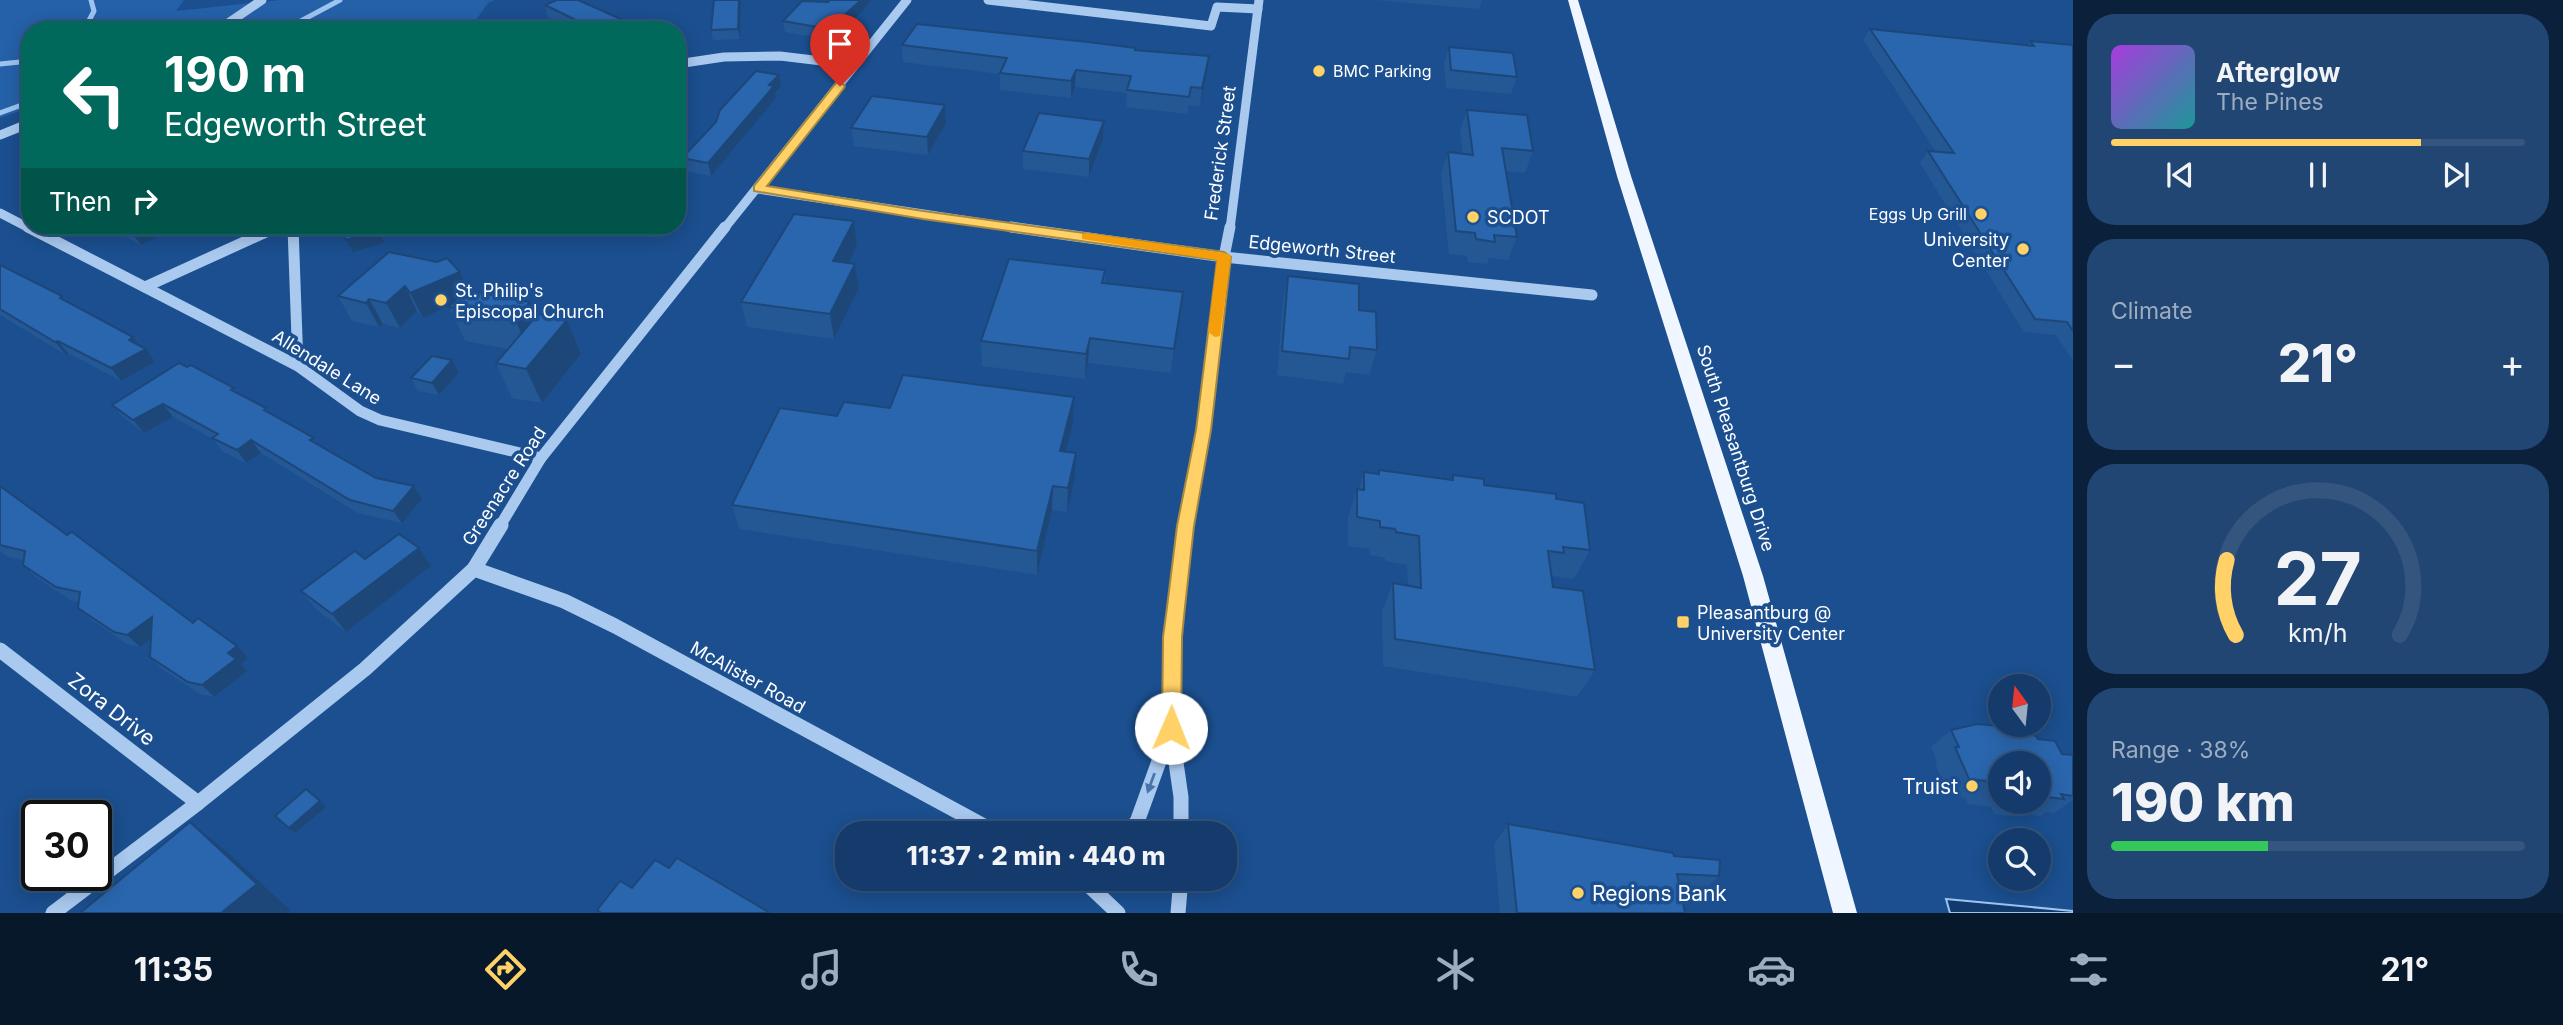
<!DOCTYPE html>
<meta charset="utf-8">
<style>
body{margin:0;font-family:Inter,sans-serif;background:#214673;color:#f1f3f6;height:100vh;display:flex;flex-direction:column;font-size:26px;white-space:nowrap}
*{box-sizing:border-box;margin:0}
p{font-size:23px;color:#9dadc1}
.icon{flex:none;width:38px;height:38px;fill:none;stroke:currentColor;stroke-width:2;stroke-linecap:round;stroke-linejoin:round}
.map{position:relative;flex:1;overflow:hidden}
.sheet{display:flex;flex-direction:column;gap:14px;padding:14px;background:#0b203b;width:490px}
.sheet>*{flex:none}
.guide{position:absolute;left:21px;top:21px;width:665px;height:214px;border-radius:28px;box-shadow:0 4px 18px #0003,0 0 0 2px #33557e;background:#00695c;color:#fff;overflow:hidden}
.needle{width:46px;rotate:345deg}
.fabs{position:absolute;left:1988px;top:674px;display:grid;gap:14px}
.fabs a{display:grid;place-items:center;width:63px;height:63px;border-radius:50%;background:#143b6b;box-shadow:0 4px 18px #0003,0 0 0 2px #33557e;font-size:35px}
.speed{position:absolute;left:21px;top:800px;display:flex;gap:14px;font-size:35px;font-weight:700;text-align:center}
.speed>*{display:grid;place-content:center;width:91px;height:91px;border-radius:50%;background:#143b6b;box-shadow:0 4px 18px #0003,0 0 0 2px #33557e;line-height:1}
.speed .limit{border:4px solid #111;border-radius:10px;background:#fff;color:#111}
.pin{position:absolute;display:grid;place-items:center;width:60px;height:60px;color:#fff;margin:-72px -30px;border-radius:50% 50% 50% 0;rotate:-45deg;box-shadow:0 0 7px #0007}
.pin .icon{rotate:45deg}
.me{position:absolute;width:77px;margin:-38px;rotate:1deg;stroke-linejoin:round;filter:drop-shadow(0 0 5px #0008)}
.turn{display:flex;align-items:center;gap:24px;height:147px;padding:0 28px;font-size:32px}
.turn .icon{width:91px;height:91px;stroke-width:2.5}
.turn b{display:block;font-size:49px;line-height:60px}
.then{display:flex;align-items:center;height:66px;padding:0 28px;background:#0003;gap:14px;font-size:26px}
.big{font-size:52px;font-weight:800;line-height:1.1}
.sheet .card{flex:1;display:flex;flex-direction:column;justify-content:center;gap:10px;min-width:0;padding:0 24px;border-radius:28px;background:#214673}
.sheet .dial{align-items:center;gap:0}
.dial svg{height:182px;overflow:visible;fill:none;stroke:#33557e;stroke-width:7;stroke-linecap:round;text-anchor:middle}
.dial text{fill:#f1f3f6;stroke:none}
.song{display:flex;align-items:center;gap:21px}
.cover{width:84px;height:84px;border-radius:10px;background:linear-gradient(135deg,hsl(280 70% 55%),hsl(180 70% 35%))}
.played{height:7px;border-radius:4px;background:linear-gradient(90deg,#ffd166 75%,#33557e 75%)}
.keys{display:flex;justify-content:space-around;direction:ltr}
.heat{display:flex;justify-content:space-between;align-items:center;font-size:38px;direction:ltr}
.charge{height:10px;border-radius:5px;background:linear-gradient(90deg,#34c759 38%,#33557e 0)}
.trip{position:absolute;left:835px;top:821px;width:402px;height:70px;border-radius:28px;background:#143b6b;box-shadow:0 4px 18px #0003,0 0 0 2px #33557e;font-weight:800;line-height:70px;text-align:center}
.tabs{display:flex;height:112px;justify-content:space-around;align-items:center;background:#08182b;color:#9dadc1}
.tabs .icon{width:49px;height:49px}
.tabs .active{color:#ffd166}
.tabs b{font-size:32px;color:#f1f3f6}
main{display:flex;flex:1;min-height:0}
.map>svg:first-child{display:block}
.green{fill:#2461a8}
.water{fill:#123a6d;stroke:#9cc4f0;stroke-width:2}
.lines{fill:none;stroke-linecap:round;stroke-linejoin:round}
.stream{stroke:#9cc4f0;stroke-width:5}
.minor-far2{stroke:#a9c9ee;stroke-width:9}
.minor-far1{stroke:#a9c9ee;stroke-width:11}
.minor{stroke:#a9c9ee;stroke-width:15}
.major{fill:#f0f6ff;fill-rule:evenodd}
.wall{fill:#245895;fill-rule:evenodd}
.shaded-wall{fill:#1d4779}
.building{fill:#2a66ad;stroke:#1d4779;stroke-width:2}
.oneway{fill:#4674ac}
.route{fill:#ffd166;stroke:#a68842;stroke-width:2}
.slow{fill:#f59e0b}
.poi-dot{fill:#ffd166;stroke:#1b4f8f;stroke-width:2.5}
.labels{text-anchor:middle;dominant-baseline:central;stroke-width:7;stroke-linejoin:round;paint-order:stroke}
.far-poi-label{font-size:16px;fill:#fff;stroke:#1b4f8f;text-anchor:start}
.street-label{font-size:18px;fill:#fff;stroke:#1b4f8f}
.poi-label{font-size:18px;fill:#fff;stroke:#1b4f8f;text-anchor:start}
.near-street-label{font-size:21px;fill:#fff;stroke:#1b4f8f}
.near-poi-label{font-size:21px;fill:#fff;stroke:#1b4f8f;text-anchor:end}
</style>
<main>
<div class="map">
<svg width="2073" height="913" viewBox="0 0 2073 913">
<rect width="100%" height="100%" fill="#1b4f8f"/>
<polygon class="green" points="0,0 184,0 176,11 280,0 495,0 488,3 469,30 30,30 30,107 0,118"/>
<polygon class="water" points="1946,899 2073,911 2073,913 1950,913"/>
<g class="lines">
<g class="stream">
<polyline points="84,30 94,11 91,0"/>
<polyline points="284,30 340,0"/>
<polyline points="0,64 30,61"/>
<polyline points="0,113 30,102"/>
</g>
<g class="minor-far2">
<polyline points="988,0 1211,26 1217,7 1258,9"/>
<polyline points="218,30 262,0"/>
<polyline points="677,64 724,57 780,56 855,65"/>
<polyline points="0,135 30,123"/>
<polyline points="758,189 1023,229"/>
<polyline points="0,213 31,229"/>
<polyline points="293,226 293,229"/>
<polyline points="273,229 280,226"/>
<polyline points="724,229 907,0"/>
<polyline points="1230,229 1259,0"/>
</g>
<g class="minor-far1">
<polyline points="28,227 298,366 360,411 380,420 541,458"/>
<polyline points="293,227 298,366"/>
<polyline points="1011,227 1224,257 1592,295"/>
<polyline points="145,287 277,227"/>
<polyline points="500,526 541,458 725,227"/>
<polyline points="1186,526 1204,430 1224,257 1230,227"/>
</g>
<g class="minor">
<polyline points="474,569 564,601 615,626 997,833"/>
<polyline points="0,650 198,803"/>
<polyline points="1125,833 1137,822 1170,731"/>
<polyline points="1181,833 1181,797 1171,728 1173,637 1186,525"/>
<polyline points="1081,878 1118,913"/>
<polyline points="53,913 198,803 365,669 474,569 501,525"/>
<polyline points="1178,913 1181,878"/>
</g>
<polygon class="major" points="1568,0 1578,0 1631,176 1763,576 1857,913 1833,913 1743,576 1617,176"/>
</g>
<g class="wall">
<polygon points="714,0 741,0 740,39 713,40 711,30"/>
<polygon points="1375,0 1482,0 1479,9"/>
<polygon points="545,5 641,28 642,30 576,30 548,17"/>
<polygon points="860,14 831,40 785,32 783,21"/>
<polygon points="1870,29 2028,45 2030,41 2073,45 2073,361 2056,335 2024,332 1920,163 1928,151 1936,152 1863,40"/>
<polygon points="902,45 1135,50 1207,73 1200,106 1189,105 1187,114 1126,107 1127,93 1075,87 1071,98 1000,90 1000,74 903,62"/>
<polygon points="1449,47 1517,77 1511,94 1446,88 1444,64"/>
<polygon points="779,75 781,87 775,93 776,98 711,176 685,171 682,158"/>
<polygon points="945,105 946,123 928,155 854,146 851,128"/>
<polygon points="1467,110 1533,151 1525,173 1506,171 1517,237 1508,260 1489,258 1487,264 1468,262 1467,256 1449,254 1441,174 1448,152 1463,154 1460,131"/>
<polygon points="1104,121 1103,139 1089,177 1023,169 1023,151"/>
<polygon points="854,221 857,246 848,263 855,264 859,288 834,339 747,327 741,302"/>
<polygon points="111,226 161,226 166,233 141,245 115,231"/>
<polygon points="0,265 133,337 155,362 121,381 68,353 66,355 0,315"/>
<polygon points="1105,270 1105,283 1180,317 1171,373 1088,363 1085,379 982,366 981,341"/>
<polygon points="460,272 469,291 536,317 567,320 581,354 542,403 512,398 496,363 508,349 465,341 449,307 450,306 423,318 417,311 400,328 383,324 379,327 352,321 338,296"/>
<polygon points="1288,276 1359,310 1377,350 1369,375 1346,372 1343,384 1277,375 1283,301"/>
<polygon points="187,367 234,388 237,393 266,408 269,413 319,445 376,478 414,486 422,499 402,523 358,513 261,453 246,463 222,451 213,439 173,417 144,433 123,417 112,405"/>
<polygon points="459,373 439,395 418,391 411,378"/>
<polygon points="1074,397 1073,422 1065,452 1076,453 1075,478 1067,512 1052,510 1037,575 739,529 732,505 837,416 890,408"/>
<polygon points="1379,470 1451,479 1453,475 1484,485 1556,499 1590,550 1574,579 1552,576 1553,587 1595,670 1577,697 1383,666 1382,611 1393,583 1408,586 1407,565 1385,561 1385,558 1370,555 1370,549 1348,546 1348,518 1357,489 1359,489 1364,472 1378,474"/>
<polygon points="0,486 67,535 193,623 237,646 248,658 241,664 247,671 214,697 200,694 162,669 150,657 151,639 140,647 127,644 92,620 78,608 79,602 70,600 36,577 23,565 23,560 8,557 0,551"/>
<polygon points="365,559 431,566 346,632 316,609 301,591"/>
<path d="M1951,730L2038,739L2062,754L2073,755V800L2054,813L2046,812L2040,816L2023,813L2018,817L1994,814L1991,807L1968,804L1965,798L1948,795L1935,764L1937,762L1931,747ZM2000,763H2039V802H2000Z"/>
<polygon points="1508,824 1674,856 1719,876 1698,896 1681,895 1685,913 1500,913 1494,845"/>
</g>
<g class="shaded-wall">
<polygon points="739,0 741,0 740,39 738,29"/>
<polygon points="861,0 871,0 860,14 831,40 829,29"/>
<polygon points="1209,56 1207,73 1200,106 1202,88"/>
<polygon points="1076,70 1075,87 1071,98 1071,81"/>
<polygon points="779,75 781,87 775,93 776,98 711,176 708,163"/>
<polygon points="945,105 946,123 928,155 927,137"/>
<polygon points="1104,121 1103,139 1089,177 1089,159"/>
<polygon points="854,221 857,246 837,286 833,261"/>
<polygon points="146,226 161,226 166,233 141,245 132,233"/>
<polygon points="376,226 378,226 384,243 353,252 346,240"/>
<polygon points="855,264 859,288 834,339 830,314"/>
<polygon points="460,272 471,296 423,318 410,293"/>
<polygon points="405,286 417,311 400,328 386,303"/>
<polygon points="1183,292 1180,317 1171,373 1174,349"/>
<polygon points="369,299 383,324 379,327 366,303"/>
<polygon points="530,302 544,336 530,353 515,319"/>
<polygon points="567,320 581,354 542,403 526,369"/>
<polygon points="133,337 143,350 146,349 155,362 121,381 111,368 129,340"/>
<polygon points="1090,338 1088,363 1085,379 1086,354"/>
<polygon points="58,341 68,353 66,355 55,342"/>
<polygon points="452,360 459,373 439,395 432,383"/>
<polygon points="1074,397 1073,422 1060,476 1060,451"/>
<polygon points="163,404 173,417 144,433 133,420"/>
<polygon points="251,440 261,453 246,463 237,450"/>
<polygon points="1076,453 1075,478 1067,512 1068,488"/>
<polygon points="414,486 422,499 402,523 393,511"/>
<polygon points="1053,486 1052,510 1037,575 1037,551"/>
<polygon points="419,548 431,566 346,632 332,614"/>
<polygon points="152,617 164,630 140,647 127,635"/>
<polygon points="237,646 248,658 241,664 247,671 214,697 202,685 228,653"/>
<polygon points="320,801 326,807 295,833 289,828"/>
<polygon points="190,822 226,851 291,911 288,913 221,913"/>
</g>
<g class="building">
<polygon points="557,0 578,0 641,28 641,30 608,30 586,25 545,5"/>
<polygon points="714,0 739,0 738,29 711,30"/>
<polygon points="830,0 861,0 829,29 783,21 802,1 828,2"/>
<polygon points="917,24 1088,42 1136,48 1135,50 1209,56 1202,88 1191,87 1189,97 1127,90 1131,76 1076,70 1071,81 1000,73 1007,58 902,45"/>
<polygon points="1870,29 2034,46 2030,41 2073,45 2073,331 2067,322 2035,319 1928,151 1954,153"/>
<polygon points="1449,47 1513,53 1517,77 1451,70"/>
<polygon points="756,71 779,75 769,85 774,86 708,163 682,158 716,122 720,110"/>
<polygon points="872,96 945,105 927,137 851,128"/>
<polygon points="1467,110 1527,115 1533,151 1502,148 1517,237 1494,235 1495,242 1476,239 1475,233 1456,231 1448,152 1473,155"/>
<polygon points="1039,113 1104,121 1089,159 1023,151"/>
<polygon points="794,214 854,221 833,261 855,264 830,314 741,302"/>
<polygon points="119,226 146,226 132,233"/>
<polygon points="341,226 376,226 377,230 346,240"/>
<polygon points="389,252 437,262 447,258 460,272 410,293 405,286 386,303 369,299 366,303 338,296"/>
<polygon points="1009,259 1105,270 1102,283 1183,292 1174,349 1090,338 1086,354 981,341"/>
<polygon points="0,265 62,296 60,298 133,337 129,340 146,349 111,368 58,341 55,342 0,309"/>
<polygon points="1288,276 1359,284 1359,310 1376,312 1377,350 1350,347 1349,359 1282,351"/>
<polygon points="465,290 530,302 515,319 449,307"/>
<polygon points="538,314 567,320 526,369 496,363"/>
<polygon points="432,356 452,360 432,383 411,378"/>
<polygon points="179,363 187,367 191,365 234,388 231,390 266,408 264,410 314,438 310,440 376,478 414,486 393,511 350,500 251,440 237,450 212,438 218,434 163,404 133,420 112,405"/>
<polygon points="903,375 1074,397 1060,451 1076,453 1068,488 1053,486 1037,551 732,505 780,408 837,416 844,402 890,408"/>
<polygon points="1379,470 1453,480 1453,475 1484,479 1484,485 1556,494 1556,499 1584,503 1590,550 1563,547 1564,553 1548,551 1553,587 1583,591 1595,670 1395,639 1393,583 1421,588 1419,536 1396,532 1395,529 1380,527 1380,521 1357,517 1357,489 1364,490 1364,472 1379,474"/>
<polygon points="0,486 67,535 72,532 193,623 198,618 237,646 228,653 236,659 202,685 188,682 150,657 152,617 127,635 114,632 78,608 80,592 56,587 23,565 25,551 0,545"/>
<polygon points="399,534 419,548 332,614 301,591 355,551 365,559"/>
<polygon points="1977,724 2010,727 2036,736 2038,739 2055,741 2062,754 2073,755 2073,796 2061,794 2064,799 2039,796 2039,763 2000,763 2000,789 1989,788 1986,781 1969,779 1955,747 1959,747 1951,730"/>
<polygon points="306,789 320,801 289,828 275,816"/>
<polygon points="190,822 257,884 221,913 80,913"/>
<polygon points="1508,824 1673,853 1674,856 1720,860 1719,876 1677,874 1685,913 1517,913"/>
<polygon points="677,858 770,913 601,913 597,910 620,881 632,888 655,860 669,868"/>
</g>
<defs><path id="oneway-solid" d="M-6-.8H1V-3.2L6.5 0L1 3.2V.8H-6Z" transform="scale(1.75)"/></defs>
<use class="oneway" href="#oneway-solid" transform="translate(1151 783) rotate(110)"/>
<polygon class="route" points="840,82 845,86 844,88 767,186 923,211 1224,252 1231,257 1211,430 1194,526 1185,607 1182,637 1181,728 1178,734 1171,737 1164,734 1162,728 1163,637 1167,607 1177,526 1196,430 1217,260 923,219 754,191 754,186 836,83"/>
<polygon class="slow" points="1087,233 1229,254 1231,257 1220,336 1215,337 1208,332 1217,260 1082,239 1082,234"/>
<g class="poi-dot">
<circle cx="1319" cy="71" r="7"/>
<circle cx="1981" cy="214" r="7"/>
<circle cx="1473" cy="217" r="7"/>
<circle cx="2023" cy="249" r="7"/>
<circle cx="441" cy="300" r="7"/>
<rect x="1676" y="615" width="14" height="14" rx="3.5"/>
<circle cx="1972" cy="786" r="7"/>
<circle cx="1578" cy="893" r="7"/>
</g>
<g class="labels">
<g class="far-poi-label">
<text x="1333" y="71">BMC Parking</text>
<text x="1967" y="214" text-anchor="end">Eggs Up Grill</text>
</g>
<g class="street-label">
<text transform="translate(1220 153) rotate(-82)">Frederick Street</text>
<text transform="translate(1322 249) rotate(6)">Edgeworth Street</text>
<text transform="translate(327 367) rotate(32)">Allendale Lane</text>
<text transform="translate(1736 448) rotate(72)">South Pleasantburg Drive</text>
<text transform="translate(504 486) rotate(-57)">Greenacre Road</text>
<text transform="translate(748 677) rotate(29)">McAlister Road</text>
</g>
<g class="poi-label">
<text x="1487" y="217">SCDOT</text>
<text x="2009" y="239" text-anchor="end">University<tspan x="2009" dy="21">Center</tspan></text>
<text x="455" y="290">St. Philip's<tspan x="455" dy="21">Episcopal Church</tspan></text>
<text x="1697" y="612">Pleasantburg @<tspan x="1697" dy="21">University Center</tspan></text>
</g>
<g class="near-street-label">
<text transform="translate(112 709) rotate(38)">Zora Drive</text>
</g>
<g class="near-poi-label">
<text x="1958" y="786">Truist</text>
<text x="1592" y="893" text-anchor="start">Regions Bank</text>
</g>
</g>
</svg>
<div class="fabs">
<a><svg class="needle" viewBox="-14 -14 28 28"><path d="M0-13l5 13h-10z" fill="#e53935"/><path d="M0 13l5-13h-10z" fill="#9dadc1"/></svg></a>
<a><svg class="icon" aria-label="sound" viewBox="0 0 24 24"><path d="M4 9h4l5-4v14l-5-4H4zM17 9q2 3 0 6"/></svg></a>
<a><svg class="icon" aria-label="search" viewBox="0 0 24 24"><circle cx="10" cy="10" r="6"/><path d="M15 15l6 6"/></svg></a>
</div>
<div class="speed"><div class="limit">30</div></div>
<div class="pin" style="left:840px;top:86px;background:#d93025"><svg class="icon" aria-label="arrive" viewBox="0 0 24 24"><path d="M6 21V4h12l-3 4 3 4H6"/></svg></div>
<svg class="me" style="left:1171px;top:728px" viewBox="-20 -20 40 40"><circle r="19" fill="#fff"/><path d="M0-13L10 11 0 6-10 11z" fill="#ffd166"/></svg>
<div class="trip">11:37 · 2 min · 440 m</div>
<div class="guide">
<div class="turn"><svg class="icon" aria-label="left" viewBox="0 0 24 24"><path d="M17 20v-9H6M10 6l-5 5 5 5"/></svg><div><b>190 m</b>Edgeworth Street</div></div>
<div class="then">Then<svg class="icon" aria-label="right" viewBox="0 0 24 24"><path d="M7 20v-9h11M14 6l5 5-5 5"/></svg></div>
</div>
</div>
<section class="sheet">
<div class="card">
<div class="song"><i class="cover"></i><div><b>Afterglow</b><p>The Pines</p></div></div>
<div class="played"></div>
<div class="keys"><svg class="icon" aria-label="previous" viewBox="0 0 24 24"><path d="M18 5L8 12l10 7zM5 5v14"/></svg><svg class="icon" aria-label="pause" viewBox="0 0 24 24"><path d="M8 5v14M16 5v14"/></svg><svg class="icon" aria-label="next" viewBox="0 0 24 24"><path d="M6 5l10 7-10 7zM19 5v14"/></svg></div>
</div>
<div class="card"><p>Climate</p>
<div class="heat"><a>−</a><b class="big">21°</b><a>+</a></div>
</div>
<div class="card dial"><svg viewBox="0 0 100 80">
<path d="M14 69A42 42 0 1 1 86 69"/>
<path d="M14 69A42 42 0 0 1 10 36" stroke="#ffd166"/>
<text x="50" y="56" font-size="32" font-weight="700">27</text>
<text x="50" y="72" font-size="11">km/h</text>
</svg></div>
<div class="card"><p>Range · 38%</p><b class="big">190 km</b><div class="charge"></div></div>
</section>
</main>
<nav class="tabs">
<b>11:35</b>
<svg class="icon active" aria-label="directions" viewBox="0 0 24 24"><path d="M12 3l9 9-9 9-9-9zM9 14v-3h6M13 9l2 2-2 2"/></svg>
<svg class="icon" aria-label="music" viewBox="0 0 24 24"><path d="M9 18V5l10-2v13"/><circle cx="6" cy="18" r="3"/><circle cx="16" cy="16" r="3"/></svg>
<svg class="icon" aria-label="phone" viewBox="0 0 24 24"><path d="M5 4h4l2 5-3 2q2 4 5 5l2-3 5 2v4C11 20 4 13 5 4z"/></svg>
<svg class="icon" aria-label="climate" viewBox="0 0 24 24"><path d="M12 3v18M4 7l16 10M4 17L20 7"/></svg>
<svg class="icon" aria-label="car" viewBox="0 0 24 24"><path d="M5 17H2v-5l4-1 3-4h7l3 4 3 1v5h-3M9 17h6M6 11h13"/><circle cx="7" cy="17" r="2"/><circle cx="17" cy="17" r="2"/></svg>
<svg class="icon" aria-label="filters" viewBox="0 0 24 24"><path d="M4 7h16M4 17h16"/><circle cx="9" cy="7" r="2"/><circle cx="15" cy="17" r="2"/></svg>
<b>21°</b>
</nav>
